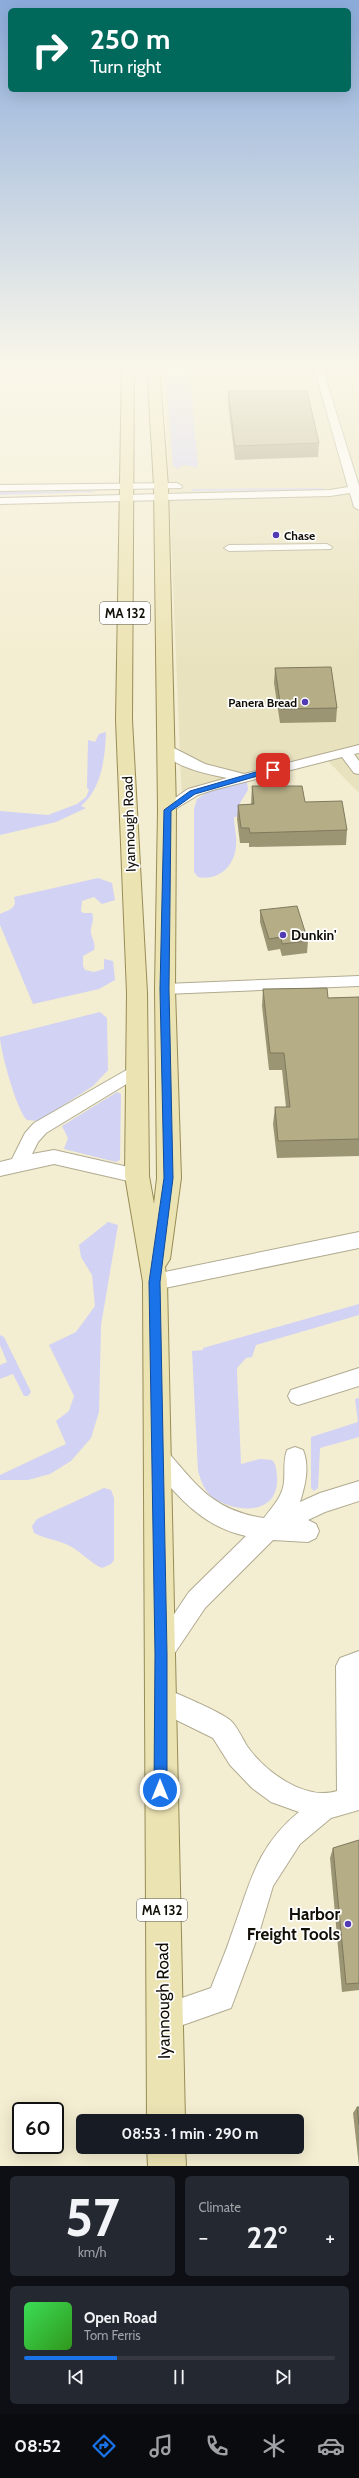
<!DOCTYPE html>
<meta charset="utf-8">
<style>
body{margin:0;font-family:Cabin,sans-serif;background:#242831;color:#f1f3f6;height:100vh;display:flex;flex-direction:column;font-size:15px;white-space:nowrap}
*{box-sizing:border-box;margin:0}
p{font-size:13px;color:#9ea1a6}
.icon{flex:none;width:22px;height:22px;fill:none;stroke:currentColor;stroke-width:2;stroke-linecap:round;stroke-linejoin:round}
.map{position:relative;height:2166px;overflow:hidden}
.details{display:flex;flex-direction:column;gap:10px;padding:10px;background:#0d0f14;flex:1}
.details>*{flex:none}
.banner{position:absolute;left:8px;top:8px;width:343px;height:84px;border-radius:6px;box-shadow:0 4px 16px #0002;background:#00695c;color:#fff;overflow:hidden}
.speed{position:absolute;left:12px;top:2102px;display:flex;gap:8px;font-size:20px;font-weight:700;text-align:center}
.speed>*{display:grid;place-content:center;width:52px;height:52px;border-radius:50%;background:#171b24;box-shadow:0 4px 16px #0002;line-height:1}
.speed .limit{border:2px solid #111;border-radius:6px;background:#fff;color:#111}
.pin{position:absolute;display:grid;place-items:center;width:34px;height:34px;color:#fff;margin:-17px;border-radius:8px;box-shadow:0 2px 6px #0006}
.me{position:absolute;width:44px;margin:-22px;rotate:0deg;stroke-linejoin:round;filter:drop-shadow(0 0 3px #0008)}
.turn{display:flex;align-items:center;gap:14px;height:84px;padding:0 16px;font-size:18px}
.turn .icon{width:52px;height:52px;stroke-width:2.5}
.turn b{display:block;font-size:28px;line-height:34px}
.big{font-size:30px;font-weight:800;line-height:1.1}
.details .widget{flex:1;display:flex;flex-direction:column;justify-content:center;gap:6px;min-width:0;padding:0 14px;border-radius:6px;background:#242831}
.details .dial{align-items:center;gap:0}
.dial b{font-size:52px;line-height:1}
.song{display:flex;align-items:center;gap:12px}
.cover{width:48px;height:48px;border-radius:6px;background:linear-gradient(135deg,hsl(130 70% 55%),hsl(110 70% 35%))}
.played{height:4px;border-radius:2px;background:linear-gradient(90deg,#1a73e8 30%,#363941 30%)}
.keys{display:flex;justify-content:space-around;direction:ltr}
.heat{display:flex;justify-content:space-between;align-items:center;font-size:22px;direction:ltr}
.details .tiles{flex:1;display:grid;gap:10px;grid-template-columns:1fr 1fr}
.widget:last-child{grid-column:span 2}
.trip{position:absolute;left:76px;top:2114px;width:228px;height:40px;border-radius:6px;background:#171b24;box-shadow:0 4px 16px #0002;font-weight:800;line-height:40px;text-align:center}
.tab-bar{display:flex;height:64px;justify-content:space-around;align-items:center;background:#090b0e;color:#9ea1a6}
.tab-bar .icon{width:28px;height:28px}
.tab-bar .on{color:#1a73e8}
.tab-bar b{font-size:18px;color:#f1f3f6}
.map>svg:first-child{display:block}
.built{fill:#e9e2be}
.green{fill:#d2d2f5}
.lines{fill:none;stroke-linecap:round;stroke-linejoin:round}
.service-casing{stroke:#b1ab91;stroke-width:2}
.primary-casing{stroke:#988c56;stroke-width:2}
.service{fill:#fff;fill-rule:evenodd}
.primary{fill:#ece3b3;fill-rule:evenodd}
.wall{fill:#9c9573}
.building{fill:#b5ad86;stroke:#7f795e}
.route{fill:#1a73e8;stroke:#114b97}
.poi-dot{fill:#533bb3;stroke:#fff;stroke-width:1.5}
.labels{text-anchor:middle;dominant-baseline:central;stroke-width:3.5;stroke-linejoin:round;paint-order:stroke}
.far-poi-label{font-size:12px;font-weight:bold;fill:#110f06;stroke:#fff;text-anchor:start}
.shield{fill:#fff;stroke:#585751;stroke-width:1}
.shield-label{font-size:13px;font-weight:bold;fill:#110f06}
.street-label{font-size:14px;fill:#110f06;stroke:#fff}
.poi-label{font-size:14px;font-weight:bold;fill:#110f06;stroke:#fff;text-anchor:start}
.near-poi-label{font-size:17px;font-weight:bold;fill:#110f06;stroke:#fff;text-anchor:end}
.near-street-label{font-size:17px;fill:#110f06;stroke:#fff}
</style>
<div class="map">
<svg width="359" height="2166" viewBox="0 0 359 2166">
<rect width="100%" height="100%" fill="#f3edd1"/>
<polygon class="built" points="164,364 359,364 359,793 326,759 207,792 182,802"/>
<g class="green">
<polygon points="165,364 189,364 198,468 184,465 178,469 173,466"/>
<polygon points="322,488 325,490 191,491 193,489"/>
<polygon points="92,491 97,492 0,495 0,492"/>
<path d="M106,732C105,758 102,788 81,806L86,808L56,822L0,835V811L48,815L77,804L86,797L89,790L87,788L88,740L95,742L99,734Z"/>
<path d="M247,781L248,790L240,803L242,816L234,817C234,826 237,836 236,845C235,866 219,881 198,877L194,872V809L197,799L213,789Z"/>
<path d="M98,878L112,883L115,900L102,904L94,897L82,901L81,911L83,913H92C95,922 90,925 91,933C92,939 96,943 94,950L83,956V966L85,970L94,972L104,969V959L113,961L115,980L99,989L33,1004L0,925V914C8,910 18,909 14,897Z"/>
<path d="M100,1012L107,1018L108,1070L93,1086L45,1117L38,1121L27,1120C17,1112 0,1050 0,1037Z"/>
<polygon points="117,1092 121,1094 120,1160 116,1162 64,1149 68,1138 62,1126"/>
<polygon points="108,1222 118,1225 101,1325 99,1412 91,1438 71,1461 50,1474 28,1480 0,1480 0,1475 66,1444 56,1421 69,1411 74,1396 49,1345 76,1332 95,1306 92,1275 81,1257 79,1245"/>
<path d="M359,1304V1315L256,1345L252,1357L246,1358L237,1368V1372L241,1464L260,1459L272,1460C277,1465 276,1471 277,1477C279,1514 240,1514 215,1499C205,1493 201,1481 198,1471L192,1351L203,1350V1348Z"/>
<polygon points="0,1335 4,1337 31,1392 28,1396 24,1396 13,1374 0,1379 0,1365 7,1362 0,1345"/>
<polygon points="359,1398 359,1437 320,1448 318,1488 314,1491 311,1488 311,1437 358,1422 355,1399"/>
<path d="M104,1488L111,1490L114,1498V1560L111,1564L102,1568C92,1564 81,1552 70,1546C59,1540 45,1539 34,1533L32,1526L37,1519Z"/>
</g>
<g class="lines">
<defs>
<g id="service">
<polygon points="313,364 321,364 359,486 359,510 354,507 350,493 330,496 0,504 0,498 330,490 348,487"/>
<polygon points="177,483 182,486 181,488 0,491 0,485"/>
<polygon points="327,544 332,547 331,549 229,551 224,548 229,545"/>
<path d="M166,744L205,764L244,774L359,745V753L354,754L359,761V774L354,773L342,757L213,790L198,795L167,814L160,810L162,807L188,789L227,778C206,774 172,767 159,748Z"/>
<polygon points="359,976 359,986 165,994 159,993 157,989 159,985 165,984"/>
<polygon points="137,1064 143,1066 145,1070 143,1074 46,1133 38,1142 32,1154 54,1150 137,1169 143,1171 146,1176 143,1181 137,1183 54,1164 0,1176 0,1162 12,1159 25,1133 34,1123"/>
<polygon points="359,1232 359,1248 155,1290 148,1288 145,1282 148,1276 155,1274"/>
<polygon points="359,1368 359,1386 298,1405 291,1402 288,1396 291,1390"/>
<path d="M158,1447L166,1450C197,1486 214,1511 264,1518C272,1507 283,1496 284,1482C285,1471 283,1461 287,1450L295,1447L303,1450C310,1467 305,1486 300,1502L320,1493L359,1481V1501L325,1512L308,1520L316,1524L319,1531L316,1538L308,1542L273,1540L205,1608L170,1660L162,1664L154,1660L150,1652L154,1644L189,1592L246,1536C212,1529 188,1508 166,1482C159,1474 152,1467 147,1457L150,1450Z"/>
<path d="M359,1651V1810L331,1818L300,1844L273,1886L259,1933L231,2008L163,2032L153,2028L149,2018L153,2008L211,1988C218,1969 226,1952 232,1933C250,1884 256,1847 299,1812L271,1802L252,1788L230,1765L213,1738L152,1708L149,1699L152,1690L161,1687C176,1693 219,1711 230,1720C237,1726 242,1738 247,1746C265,1772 305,1801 337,1791L336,1666L340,1658Z"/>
</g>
<g id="primary">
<polygon points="122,364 134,364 132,720 147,993 149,1176 154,1204 157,1178 155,989 158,810 154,486 147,364 159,364 168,486 176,810 175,989 181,1178 170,1259 165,1267 167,1282 185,2121 147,2121 143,1282 125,1176 127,993 116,720"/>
<polygon points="147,2147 185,2147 186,2166 148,2166"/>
</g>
</defs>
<use href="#service" class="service-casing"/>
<use href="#primary" class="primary-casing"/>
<use href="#service" class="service"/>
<use href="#primary" class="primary"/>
</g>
<g class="wall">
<polygon points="228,391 319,443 318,457 235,460 228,404"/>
<polygon points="275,668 337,708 336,722 280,723 274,683"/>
<polygon points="252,786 305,802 347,830 346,845 249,847 249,843 240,843 237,819 238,805 251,804"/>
<polygon points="260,910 308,941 307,953 282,956 280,949 268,951 260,922"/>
<polygon points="263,989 328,998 359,997 359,1156 277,1158 273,1124 275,1107 286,1107 282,1070 269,1070 262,1006"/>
<polygon points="359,1840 359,1990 342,1992 330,1858 333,1848"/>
<polygon points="357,2107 359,2107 359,2166 353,2113"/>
</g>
<g class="building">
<polygon points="228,391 307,391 319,443 235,446"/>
<polygon points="331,667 337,708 281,709 275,668"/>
<polygon points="252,786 302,786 305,802 342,801 347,830 250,833 249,828 241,828 238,805 254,804"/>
<polygon points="297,906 308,941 282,944 281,937 269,939 260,910"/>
<polygon points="327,988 328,998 359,997 359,1139 278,1141 275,1107 290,1107 284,1053 270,1053 263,989"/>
<polygon points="359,1840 359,1983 346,1984 333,1848"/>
<polygon points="357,2107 359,2107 359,2125"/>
</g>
<linearGradient id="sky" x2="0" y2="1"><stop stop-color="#8babda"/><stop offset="0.55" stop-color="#faf7ea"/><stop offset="1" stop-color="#faf7ea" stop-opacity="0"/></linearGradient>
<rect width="359" height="667" fill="url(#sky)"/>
<polygon class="route" points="273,767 275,771 195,794 171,811 169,989 173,1178 160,1282 167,1654 167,1790 165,1795 160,1797 156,1795 154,1790 155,1654 149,1282 164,1178 160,989 164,810 190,791"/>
<g class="poi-dot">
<circle cx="276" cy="535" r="4"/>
<circle cx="305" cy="702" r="4"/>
<circle cx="283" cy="935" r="4"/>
<circle cx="348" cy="1924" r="4"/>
</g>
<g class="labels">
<g class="far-poi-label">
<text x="284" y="535">Chase</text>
<text x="297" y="702" text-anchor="end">Panera Bread</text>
</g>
<g class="shield">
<rect x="100" y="602" width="50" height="22" rx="3"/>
<rect x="137" y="1899" width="50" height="22" rx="3"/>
</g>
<g class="shield-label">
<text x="125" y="613">MA 132</text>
<text x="162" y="1910">MA 132</text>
</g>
<g class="street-label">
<text transform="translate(129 824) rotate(-92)">Iyannough Road</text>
</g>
<g class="poi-label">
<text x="291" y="935">Dunkin'</text>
</g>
<g class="near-poi-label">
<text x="340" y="1914">Harbor<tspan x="340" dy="20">Freight Tools</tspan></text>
</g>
<g class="near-street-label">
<text transform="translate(163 2001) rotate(-91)">Iyannough Road</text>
</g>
</g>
</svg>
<div class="speed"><div class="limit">60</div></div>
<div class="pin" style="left:273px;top:770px;background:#d93025"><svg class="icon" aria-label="arrive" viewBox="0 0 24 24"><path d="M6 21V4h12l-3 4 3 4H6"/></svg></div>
<svg class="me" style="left:160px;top:1790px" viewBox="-20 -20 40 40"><circle r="17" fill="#1a73e8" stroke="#fff" stroke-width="3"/><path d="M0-11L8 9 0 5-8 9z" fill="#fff"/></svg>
<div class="trip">08:53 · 1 min · 290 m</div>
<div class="banner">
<div class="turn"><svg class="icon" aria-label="right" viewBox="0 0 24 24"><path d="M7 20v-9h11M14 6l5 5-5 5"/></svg><div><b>250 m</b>Turn right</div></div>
</div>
</div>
<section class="details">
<div class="tiles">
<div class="widget dial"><b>57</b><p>km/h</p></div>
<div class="widget"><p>Climate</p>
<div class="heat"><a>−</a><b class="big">22°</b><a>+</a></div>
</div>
<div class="widget">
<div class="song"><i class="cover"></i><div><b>Open Road</b><p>Tom Ferris</p></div></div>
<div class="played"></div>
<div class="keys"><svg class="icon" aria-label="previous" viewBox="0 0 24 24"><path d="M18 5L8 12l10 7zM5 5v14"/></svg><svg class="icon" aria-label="pause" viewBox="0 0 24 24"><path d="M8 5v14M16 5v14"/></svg><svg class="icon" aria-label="next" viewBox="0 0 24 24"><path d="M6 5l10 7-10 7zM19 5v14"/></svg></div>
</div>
</div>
</section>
<nav class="tab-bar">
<b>08:52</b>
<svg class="icon on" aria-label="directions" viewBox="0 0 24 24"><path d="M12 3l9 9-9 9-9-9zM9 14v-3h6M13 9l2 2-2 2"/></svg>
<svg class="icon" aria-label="music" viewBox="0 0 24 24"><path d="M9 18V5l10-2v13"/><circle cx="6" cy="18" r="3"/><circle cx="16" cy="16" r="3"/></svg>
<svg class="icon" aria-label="phone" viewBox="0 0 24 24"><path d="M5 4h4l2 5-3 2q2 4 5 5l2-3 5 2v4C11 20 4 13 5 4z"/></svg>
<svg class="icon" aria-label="climate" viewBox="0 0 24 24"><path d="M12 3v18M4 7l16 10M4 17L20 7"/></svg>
<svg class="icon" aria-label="car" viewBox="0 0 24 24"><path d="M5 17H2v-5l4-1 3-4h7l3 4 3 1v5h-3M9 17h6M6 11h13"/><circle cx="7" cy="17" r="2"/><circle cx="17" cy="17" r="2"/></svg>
</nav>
